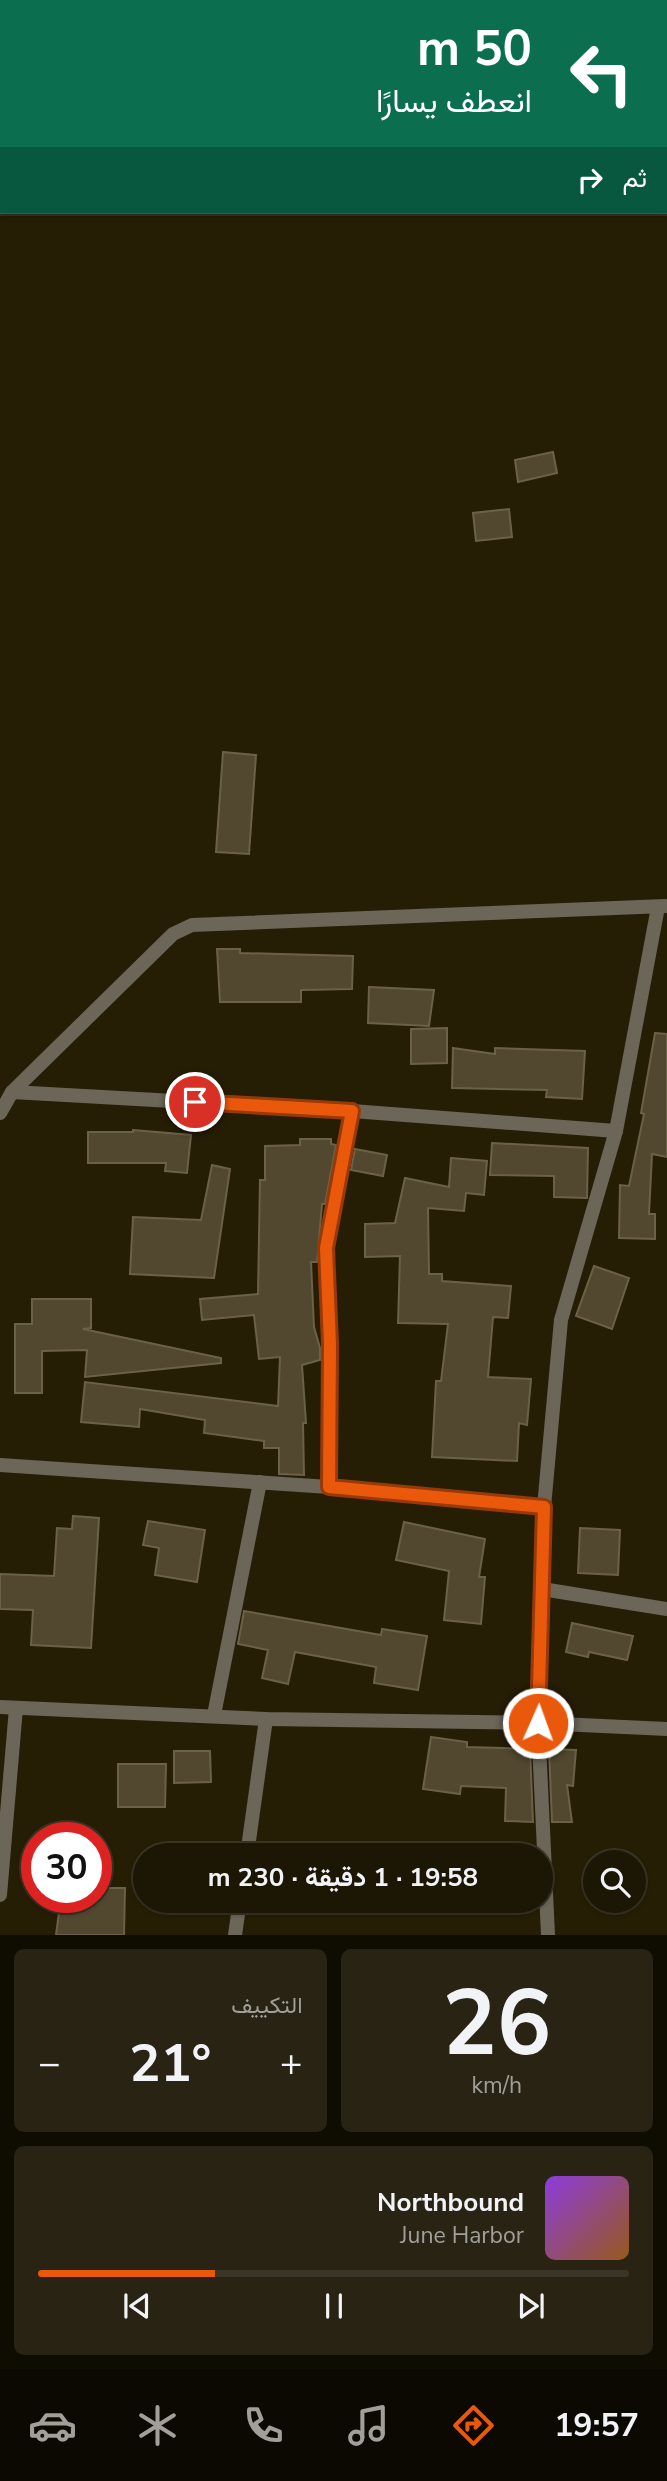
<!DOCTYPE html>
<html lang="ar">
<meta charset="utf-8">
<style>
body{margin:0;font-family:"Nunito Sans",Vazirmatn,sans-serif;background:#292313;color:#f1f3f6;direction:rtl;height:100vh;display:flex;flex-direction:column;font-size:26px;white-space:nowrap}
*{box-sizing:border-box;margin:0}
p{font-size:23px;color:#a09f9a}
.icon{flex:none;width:38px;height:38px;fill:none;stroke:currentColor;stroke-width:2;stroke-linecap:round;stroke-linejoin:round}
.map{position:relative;height:1935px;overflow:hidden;direction:ltr}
.sheet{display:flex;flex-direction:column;gap:14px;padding:14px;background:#0f0c02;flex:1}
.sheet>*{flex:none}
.banner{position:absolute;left:0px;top:0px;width:668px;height:214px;box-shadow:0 2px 5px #0004,0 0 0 2px #3a3526;direction:rtl;background:#0b6e4f;color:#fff;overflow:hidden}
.fabs{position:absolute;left:583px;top:1850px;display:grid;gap:14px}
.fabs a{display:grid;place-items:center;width:63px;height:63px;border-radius:50%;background:#1c1604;box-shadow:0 2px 5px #0004,0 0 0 2px #3a3526;font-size:35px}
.speed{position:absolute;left:21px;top:1822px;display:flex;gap:14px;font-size:35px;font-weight:700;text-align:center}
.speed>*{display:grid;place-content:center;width:91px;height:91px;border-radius:50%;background:#1c1604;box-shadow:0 2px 5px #0004,0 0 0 2px #3a3526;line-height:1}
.speed .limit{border:10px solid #d22;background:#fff;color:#111}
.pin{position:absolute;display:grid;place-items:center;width:60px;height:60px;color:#fff;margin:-30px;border:4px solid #fff;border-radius:50%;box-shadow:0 2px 7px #0007}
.me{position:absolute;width:77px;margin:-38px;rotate:2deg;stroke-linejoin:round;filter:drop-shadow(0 0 5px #0008)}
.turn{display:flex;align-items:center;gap:24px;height:147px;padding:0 21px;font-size:32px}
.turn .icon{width:91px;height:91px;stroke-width:2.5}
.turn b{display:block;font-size:49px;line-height:60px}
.then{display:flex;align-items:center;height:66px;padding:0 21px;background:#0003;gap:14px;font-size:26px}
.big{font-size:52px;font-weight:700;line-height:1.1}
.sheet .widget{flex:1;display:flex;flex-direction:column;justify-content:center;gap:10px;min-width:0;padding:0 24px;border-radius:10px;background:#292313}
.sheet .dial{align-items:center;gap:0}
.dial b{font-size:91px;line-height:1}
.song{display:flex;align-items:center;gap:21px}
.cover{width:84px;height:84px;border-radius:10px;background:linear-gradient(135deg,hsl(270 70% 55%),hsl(30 70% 35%))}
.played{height:7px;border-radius:4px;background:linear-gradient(90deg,#ea580c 30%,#3a3526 30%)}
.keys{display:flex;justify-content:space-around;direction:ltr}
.heat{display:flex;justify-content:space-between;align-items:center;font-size:38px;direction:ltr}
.sheet .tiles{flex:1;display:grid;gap:14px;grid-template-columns:1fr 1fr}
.widget:last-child{grid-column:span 2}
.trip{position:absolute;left:133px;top:1843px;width:420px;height:70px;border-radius:35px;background:#1c1604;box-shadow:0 2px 5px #0004,0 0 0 2px #3a3526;font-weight:700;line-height:70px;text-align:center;direction:rtl}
.tab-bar{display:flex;height:112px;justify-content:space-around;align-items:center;background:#0b0902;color:#a09f9a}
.tab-bar .icon{width:49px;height:49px}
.tab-bar .selected{color:#ea580c}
.tab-bar b{font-size:32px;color:#f1f3f6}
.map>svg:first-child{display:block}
.building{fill:#524830;stroke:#6b6147;stroke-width:2}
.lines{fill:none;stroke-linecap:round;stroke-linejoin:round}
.minor{stroke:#6b6658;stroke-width:14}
.route-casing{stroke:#983908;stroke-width:18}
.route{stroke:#ea580c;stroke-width:12}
</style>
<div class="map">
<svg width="667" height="1935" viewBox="0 0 667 1935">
<rect width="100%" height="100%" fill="#261d05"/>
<g class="building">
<polygon points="553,452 557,473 518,482 515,460"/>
<polygon points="509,509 512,537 476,541 473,513"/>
<polygon points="223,752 256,755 249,854 216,852"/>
<polygon points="217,949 240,949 240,953 353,956 352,989 301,990 301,1002 220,1002"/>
<polygon points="369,987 434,990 429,1026 368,1023"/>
<polygon points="447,1028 447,1063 411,1064 411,1029"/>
<polygon points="655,1033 667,1034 667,1157 652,1154 649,1214 655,1214 655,1239 619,1238 620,1185 629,1186 644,1114 641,1113"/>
<polygon points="453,1048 495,1054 495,1048 585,1051 582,1099 546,1097 547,1090 452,1088"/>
<polygon points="133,1130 191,1135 187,1173 165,1171 166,1163 88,1163 88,1132 133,1132"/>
<polygon points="300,1139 331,1139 331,1144 336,1145 325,1204 322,1204 317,1262 311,1262 314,1327 320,1348 320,1360 302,1365 306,1423 303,1423 304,1475 279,1474 279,1448 264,1448 264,1441 204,1433 205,1420 140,1409 139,1427 81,1422 85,1382 278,1406 280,1357 259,1359 254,1315 202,1320 200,1299 258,1294 260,1180 265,1180 265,1146 300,1145"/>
<polygon points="492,1143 588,1148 587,1198 554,1197 554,1176 490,1175"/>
<polygon points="355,1149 387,1155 383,1176 351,1170"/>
<polygon points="451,1158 487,1161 484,1195 466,1193 464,1211 428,1208 429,1274 442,1274 442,1281 511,1286 508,1318 493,1317 488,1377 531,1379 527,1425 519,1423 517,1461 432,1457 436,1381 441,1381 448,1324 398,1323 400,1256 365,1257 365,1224 395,1223 405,1178 449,1187"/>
<polygon points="212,1165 230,1169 214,1278 130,1274 133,1217 201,1220"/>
<polygon points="594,1266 629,1278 612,1329 576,1316"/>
<polygon points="32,1299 91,1299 91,1328 83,1329 221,1358 221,1363 85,1377 87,1350 42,1351 42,1393 15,1393 15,1324 32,1324"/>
<polygon points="73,1516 99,1518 91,1648 31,1645 33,1610 0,1609 0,1574 54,1576 57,1528 72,1529"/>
<polygon points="148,1521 205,1530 197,1582 155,1575 159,1548 143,1545"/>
<polygon points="404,1522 485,1539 479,1577 485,1577 481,1624 444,1620 449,1571 396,1560"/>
<polygon points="580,1528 620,1530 618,1575 578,1573"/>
<polygon points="244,1611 381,1635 382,1629 427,1636 418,1690 374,1683 376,1667 295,1652 288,1684 262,1678 268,1650 238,1644"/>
<polygon points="572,1623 633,1636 627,1660 589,1652 588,1657 566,1652"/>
<polygon points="431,1737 467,1742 467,1747 530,1749 533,1822 505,1821 506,1788 461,1786 460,1794 423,1789"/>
<polygon points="549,1749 576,1750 573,1786 567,1785 572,1822 552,1822"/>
<polygon points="174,1751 210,1751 211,1782 174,1783"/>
<polygon points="118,1764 166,1764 165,1807 118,1807"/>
<polygon points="96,1888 125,1888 124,1935 56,1935 61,1897 96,1897"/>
</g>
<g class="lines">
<g class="minor">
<polyline points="12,1092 352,1111 616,1131"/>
<polyline points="0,1113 12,1092 173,934 192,925 665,906"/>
<polyline points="0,1465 329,1487 544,1507"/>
<polyline points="329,1487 330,1344 326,1248 352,1111"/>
<polyline points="542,1589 667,1609"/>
<polyline points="0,1707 266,1719 538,1723 667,1729"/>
<polyline points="214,1715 260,1482"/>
<polyline points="247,1855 266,1719"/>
<polyline points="0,1895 16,1708"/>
<polyline points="235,1935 240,1900"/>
<polyline points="548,1935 538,1723 544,1507 561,1320 616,1131 658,907"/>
</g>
</g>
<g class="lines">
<defs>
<polyline id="route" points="195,1102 352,1111 326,1248 330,1344 329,1487 544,1507 538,1723"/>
</defs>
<use href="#route" class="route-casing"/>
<use href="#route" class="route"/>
</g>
</svg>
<div class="fabs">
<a><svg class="icon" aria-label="search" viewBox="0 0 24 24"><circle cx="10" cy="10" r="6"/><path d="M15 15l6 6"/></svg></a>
</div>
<div class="speed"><div class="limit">30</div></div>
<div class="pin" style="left:195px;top:1102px;background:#d93025"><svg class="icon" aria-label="arrive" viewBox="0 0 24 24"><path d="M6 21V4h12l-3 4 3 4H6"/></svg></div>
<svg class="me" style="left:538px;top:1723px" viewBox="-20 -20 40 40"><circle r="17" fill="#ea580c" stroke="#fff" stroke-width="3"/><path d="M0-11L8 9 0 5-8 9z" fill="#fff"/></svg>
<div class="trip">19:58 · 1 دقيقة · 230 m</div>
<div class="banner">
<div class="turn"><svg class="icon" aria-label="left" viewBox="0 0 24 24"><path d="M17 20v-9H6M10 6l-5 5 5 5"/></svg><div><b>50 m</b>انعطف يسارًا</div></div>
<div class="then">ثم<svg class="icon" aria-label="right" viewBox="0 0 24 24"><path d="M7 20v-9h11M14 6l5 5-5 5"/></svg></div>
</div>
</div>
<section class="sheet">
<div class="tiles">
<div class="widget dial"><b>26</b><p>km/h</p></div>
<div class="widget"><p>التكييف</p>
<div class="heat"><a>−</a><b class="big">21°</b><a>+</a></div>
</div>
<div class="widget">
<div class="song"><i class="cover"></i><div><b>Northbound</b><p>June Harbor</p></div></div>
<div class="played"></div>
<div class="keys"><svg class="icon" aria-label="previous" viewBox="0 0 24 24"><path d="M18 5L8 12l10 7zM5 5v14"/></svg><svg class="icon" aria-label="pause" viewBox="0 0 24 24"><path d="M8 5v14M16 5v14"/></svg><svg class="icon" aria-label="next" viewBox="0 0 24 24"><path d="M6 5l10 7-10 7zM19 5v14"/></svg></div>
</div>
</div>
</section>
<nav class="tab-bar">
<b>19:57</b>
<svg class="icon selected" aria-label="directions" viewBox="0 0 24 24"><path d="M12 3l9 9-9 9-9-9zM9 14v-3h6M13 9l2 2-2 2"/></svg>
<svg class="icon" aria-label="music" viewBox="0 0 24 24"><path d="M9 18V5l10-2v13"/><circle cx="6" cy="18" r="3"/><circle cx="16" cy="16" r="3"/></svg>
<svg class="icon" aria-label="phone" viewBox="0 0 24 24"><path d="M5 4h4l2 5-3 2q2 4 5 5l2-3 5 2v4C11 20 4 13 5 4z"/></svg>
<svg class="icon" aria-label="climate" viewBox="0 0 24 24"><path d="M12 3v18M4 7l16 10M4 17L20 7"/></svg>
<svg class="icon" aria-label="car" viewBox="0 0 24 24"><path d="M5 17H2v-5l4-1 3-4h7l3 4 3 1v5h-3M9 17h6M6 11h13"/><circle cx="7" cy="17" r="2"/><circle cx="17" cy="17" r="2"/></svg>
</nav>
